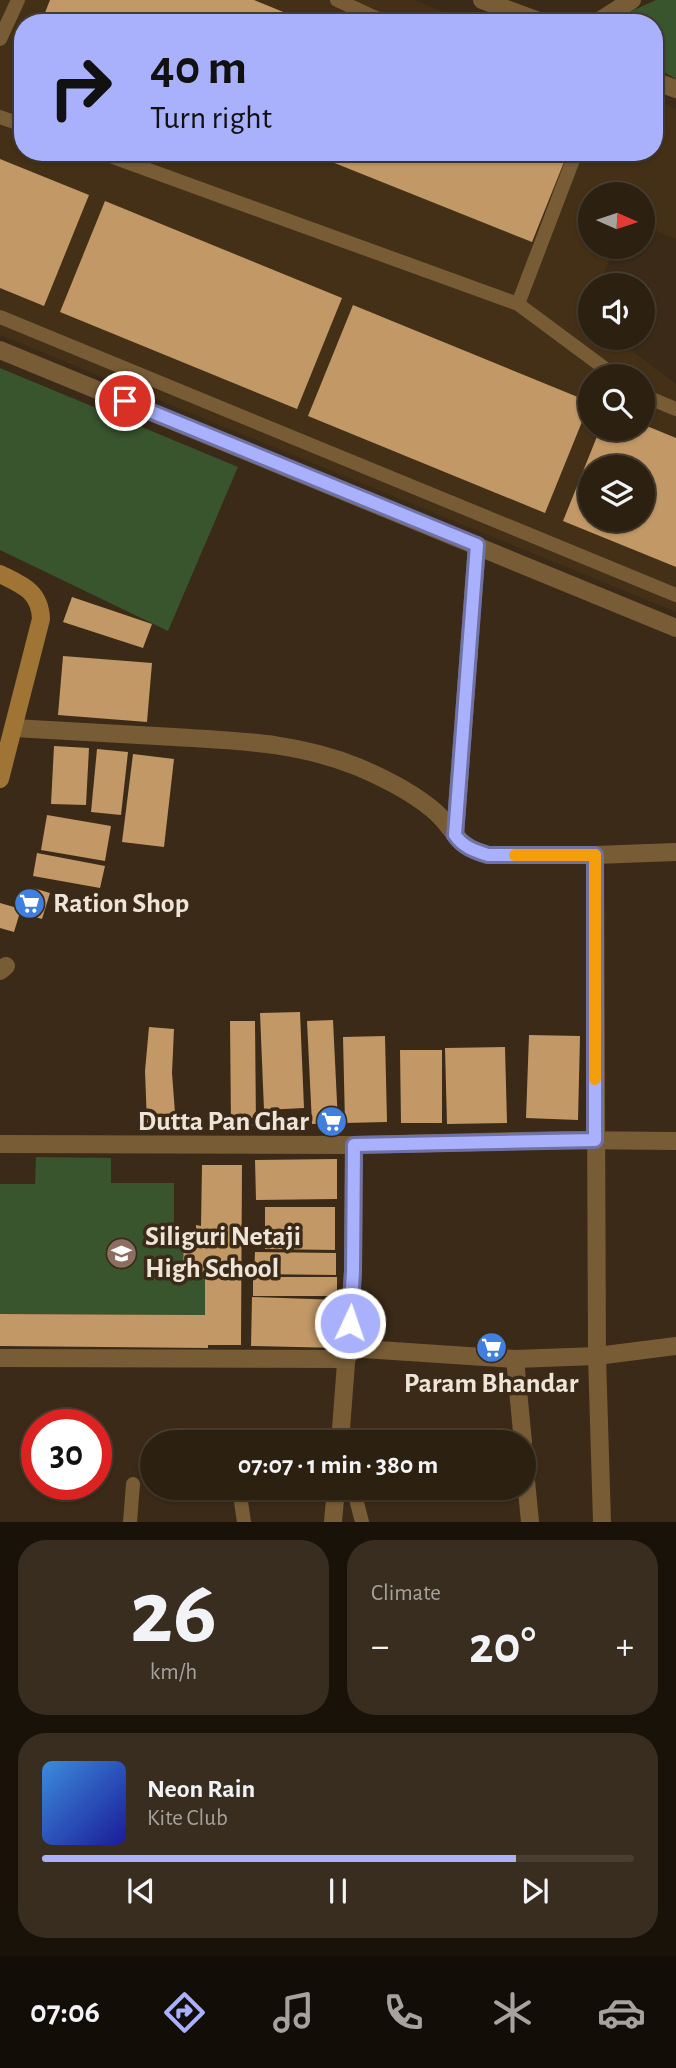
<!DOCTYPE html>
<meta charset="utf-8">
<style>
body{margin:0;font-family:"Alegreya Sans",sans-serif;background:#382d1f;color:#f1f3f6;height:100vh;display:flex;flex-direction:column;font-size:26px;white-space:nowrap}
*{box-sizing:border-box;margin:0}
p{font-size:23px;color:#a6a39f}
.icon{flex:none;width:38px;height:38px;fill:none;stroke:currentColor;stroke-width:2;stroke-linecap:round;stroke-linejoin:round}
.map{position:relative;height:1522px;overflow:hidden}
.details{display:flex;flex-direction:column;gap:18px;padding:18px;background:#181209;flex:1}
.details>*{flex:none}
.top-card{position:absolute;left:14px;top:14px;width:649px;height:147px;border-radius:28px;box-shadow:0 2px 5px #0004,0 0 0 2px #483e31;background:#a9b0fc;color:#111;overflow:hidden}
.needle{width:46px;rotate:93deg}
.buttons{position:absolute;left:578px;top:182px;display:grid;gap:14px}
.buttons a{display:grid;place-items:center;width:77px;height:77px;border-radius:50%;background:#2c2011;box-shadow:0 2px 5px #0004,0 0 0 2px #483e31;font-size:35px}
.speed{position:absolute;left:21px;top:1409px;display:flex;gap:14px;font-size:35px;font-weight:700;text-align:center}
.speed>*{display:grid;place-content:center;width:91px;height:91px;border-radius:50%;background:#2c2011;box-shadow:0 2px 5px #0004,0 0 0 2px #483e31;line-height:1}
.speed .limit{border:10px solid #d22;background:#fff;color:#111}
.pin{position:absolute;display:grid;place-items:center;width:60px;height:60px;color:#fff;margin:-30px;border:4px solid #fff;border-radius:50%;box-shadow:0 2px 7px #0007}
.me{position:absolute;width:77px;margin:-38px;rotate:3deg;stroke-linejoin:round;filter:drop-shadow(0 0 5px #0008)}
.turn{display:flex;align-items:center;gap:24px;height:147px;padding:0 21px;font-size:32px}
.turn .icon{width:91px;height:91px;stroke-width:2.5}
.turn b{display:block;font-size:49px;line-height:60px}
.big{font-size:52px;font-weight:700;line-height:1.1}
.details .tile{flex:1;display:flex;flex-direction:column;justify-content:center;gap:10px;min-width:0;padding:0 24px;border-radius:28px;background:#382d1f}
.details .dial{align-items:center;gap:0}
.dial b{font-size:91px;line-height:1}
.song{display:flex;align-items:center;gap:21px}
.cover{width:84px;height:84px;border-radius:10px;background:linear-gradient(135deg,hsl(210 70% 55%),hsl(240 70% 35%))}
.played{height:7px;border-radius:4px;background:linear-gradient(90deg,#a9b0fc 80%,#483e31 80%)}
.keys{display:flex;justify-content:space-around;direction:ltr}
.heat{display:flex;justify-content:space-between;align-items:center;font-size:38px;direction:ltr}
.details .tiles{flex:1;display:grid;gap:18px;grid-template-columns:1fr 1fr}
.tile:last-child{grid-column:span 2}
.trip{position:absolute;left:140px;top:1430px;width:396px;height:70px;border-radius:35px;background:#2c2011;box-shadow:0 2px 5px #0004,0 0 0 2px #483e31;font-weight:700;line-height:70px;text-align:center}
.dock{display:flex;height:112px;justify-content:space-around;align-items:center;background:#120d07;color:#a6a39f}
.dock .icon{width:49px;height:49px}
.dock .current{color:#a9b0fc}
.dock b{font-size:32px;color:#f1f3f6}
.map>svg:first-child{display:block}
.built{fill:#443016;fill-rule:evenodd}
.green{fill:#38552e}
.building{fill:#c29866;fill-rule:evenodd}
.lines{fill:none;stroke-linecap:round;stroke-linejoin:round}
.lane{stroke:#775c36;stroke-width:14}
.street{stroke:#775c36;stroke-width:18}
.secondary{stroke:#a07434;stroke-width:18}
.route-casing{stroke:#6e72a4;stroke-width:18}
.route{stroke:#a9b0fc;stroke-width:12}
.slow{stroke:#f59e0b;stroke-width:12}
.labels{text-anchor:middle;dominant-baseline:central;stroke-width:7;stroke-linejoin:round;paint-order:stroke}
.poi-label{font-size:28px;font-weight:bold;fill:#eee4d8;stroke:#3a2a17;text-anchor:start}
</style>
<div class="map">
<svg width="676" height="1522" viewBox="0 0 676 1522">
<rect width="100%" height="100%" fill="#3a2a17"/>
<path class="built" d="M0,0H415L470,23H23V152H654L655,100L676,109V239L642,225V194H590V247H615L599,285H590V310L587,317L590,319V338H615L676,384V612L0,335ZM590,376H642V429H590ZM590,467H642V520H590Z"/>
<g class="green">
<polygon points="656,0 676,0 676,79 655,67 654,23 615,23 625,14"/>
<polygon points="0,368 238,467 168,631 0,550"/>
<polygon points="36,1157 111,1158 111,1183 174,1183 174,1235 184,1236 183,1272 205,1272 205,1315 0,1314 0,1184 35,1184"/>
</g>
<g class="building">
<polygon points="50,0 254,0 310,23 41,23"/>
<polygon points="307,152 568,152 532,242"/>
<polygon points="0,159 89,195 44,306 0,288"/>
<polygon points="105,201 342,298 297,409 60,312"/>
<polygon points="353,305 590,402 545,513 308,416"/>
<path d="M642,424L676,438V567L563,521L600,429H642ZM590,467H642V520H590Z"/>
<polygon points="72,597 152,624 143,648 63,622"/>
<polygon points="63,656 152,663 147,722 58,715"/>
<polygon points="54,746 89,748 86,805 51,804"/>
<polygon points="97,749 128,752 121,815 91,812"/>
<polygon points="133,754 174,759 164,847 122,842"/>
<polygon points="47,815 111,826 105,861 41,850"/>
<polygon points="37,853 105,866 100,888 33,876"/>
<polygon points="33,888 50,893 42,919 25,914"/>
<polygon points="0,903 21,909 14,932 0,928"/>
<polygon points="300,1012 304,1108 264,1110 260,1013"/>
<polygon points="333,1020 338,1123 312,1124 307,1021"/>
<polygon points="230,1021 255,1021 256,1126 231,1126"/>
<polygon points="149,1027 174,1029 172,1073 176,1126 147,1123 145,1071"/>
<polygon points="529,1035 580,1036 578,1120 526,1118"/>
<polygon points="385,1036 387,1122 345,1123 343,1037"/>
<polygon points="505,1047 507,1123 447,1124 445,1048"/>
<polygon points="400,1050 442,1050 442,1123 401,1123"/>
<polygon points="337,1159 337,1199 256,1200 255,1160"/>
<polygon points="202,1165 242,1165 241,1345 208,1345 208,1348 0,1346 0,1314 205,1315 205,1272 183,1272 184,1236 196,1236 196,1225 201,1226"/>
<polygon points="265,1207 335,1207 335,1250 265,1249"/>
<polygon points="255,1252 336,1253 336,1275 254,1274"/>
<rect x="253" y="1277" width="84" height="19"/>
<polygon points="252,1297 340,1300 339,1348 251,1346"/>
</g>
<g class="lines">
<g class="lane">
<polyline points="337,0 387,23"/>
<polyline points="0,39 18,0"/>
<polyline points="0,117 23,125"/>
<polyline points="99,152 518,304 615,376"/>
<polyline points="518,304 576,152"/>
<polyline points="0,317 676,595"/>
<polyline points="642,395 676,409"/>
<polyline points="239,1488 244,1522"/>
<polyline points="350,1488 355,1495 362,1522"/>
<polyline points="130,1522 133,1484"/>
</g>
<g class="street">
<polyline points="482,0 544,23"/>
<polyline points="596,23 632,0"/>
<polyline points="654,81 676,89"/>
<polyline points="0,350 676,628"/>
<path d="M14,728C68,731 121,734 174,737C239,741 297,742 358,767C384,778 410,791 432,809C457,829 452,845 488,855H595L676,852"/>
<polyline points="455,835 477,545"/>
<polyline points="595,855 597,1356 602,1522"/>
<polyline points="0,971 6,966"/>
<polyline points="0,1144 354,1145 565,1140 676,1141"/>
<polyline points="348,1348 515,1359 597,1356 676,1346"/>
<polyline points="0,1358 347,1359"/>
<polyline points="515,1359 523,1442"/>
<polyline points="340,1442 353,1271 354,1145"/>
<polyline points="523,1449 530,1522"/>
<polyline points="333,1522 336,1488"/>
</g>
<path class="secondary" d="M0,574C22,585 40,591 41,619L0,779"/>
</g>
<g class="lines">
<defs>
<path id="route" d="M125,401L477,545L455,835C463,847 475,851 488,855H595V1140L354,1145L353,1271L350,1323"/>
</defs>
<use href="#route" class="route-casing"/>
<use href="#route" class="route"/>
<polyline class="slow" points="515,855 595,855 595,1079"/>
</g>
<defs>
<symbol id="supermarket-disc" viewBox="-11 -11 22 22"><circle r="9.5" fill="#3f7fe0" stroke="#3a2a17"/><path d="M-6-5.5h2.5l.6 2H6L4.5 2H-2.5L-4.4-4H-6ZM-1.5 3.2a1.3 1.3 0 1 0 .1 0ZM3 3.2a1.3 1.3 0 1 0 .1 0Z" fill="#fff"/></symbol>
<symbol id="school-disc" viewBox="-11 -11 22 22"><circle r="9.5" fill="#8d6e63" stroke="#3a2a17"/><path d="M0-5L7-2L0 1L-7-2ZM-4 1L0 2.5L4 1V4Q0 6-4 4Z" fill="#fff"/></symbol>
</defs>
<g fill-rule="evenodd">
<use href="#supermarket-disc" x="12" y="886" width="35" height="35"/>
<use href="#supermarket-disc" x="314" y="1104" width="35" height="35"/>
<use href="#school-disc" x="104" y="1236" width="35" height="35"/>
<use href="#supermarket-disc" x="474" y="1330" width="35" height="35"/>
</g>
<g class="labels">
<g class="poi-label">
<text x="53" y="904">Ration Shop</text>
<text x="309" y="1122" text-anchor="end">Dutta Pan Ghar</text>
<text x="145" y="1237">Siliguri Netaji<tspan x="145" dy="32">High School</tspan></text>
<text x="491" y="1384" text-anchor="middle">Param Bhandar</text>
</g>
</g>
</svg>
<div class="buttons">
<a><svg class="needle" viewBox="-14 -14 28 28"><path d="M0-13l5 13h-10z" fill="#e53935"/><path d="M0 13l5-13h-10z" fill="#a6a39f"/></svg></a>
<a><svg class="icon" aria-label="sound" viewBox="0 0 24 24"><path d="M4 9h4l5-4v14l-5-4H4zM17 9q2 3 0 6"/></svg></a>
<a><svg class="icon" aria-label="search" viewBox="0 0 24 24"><circle cx="10" cy="10" r="6"/><path d="M15 15l6 6"/></svg></a>
<a><svg class="icon" aria-label="layers" viewBox="0 0 24 24"><path d="M12 4l9 5-9 5-9-5zM3 14l9 5 9-5"/></svg></a>
</div>
<div class="speed"><div class="limit">30</div></div>
<div class="pin" style="left:125px;top:401px;background:#d93025"><svg class="icon" aria-label="arrive" viewBox="0 0 24 24"><path d="M6 21V4h12l-3 4 3 4H6"/></svg></div>
<svg class="me" style="left:350px;top:1323px" viewBox="-20 -20 40 40"><circle r="17" fill="#a9b0fc" stroke="#fff" stroke-width="3"/><path d="M0-11L8 9 0 5-8 9z" fill="#fff"/></svg>
<div class="trip">07:07 · 1 min · 380 m</div>
<div class="top-card">
<div class="turn"><svg class="icon" aria-label="right" viewBox="0 0 24 24"><path d="M7 20v-9h11M14 6l5 5-5 5"/></svg><div><b>40 m</b>Turn right</div></div>
</div>
</div>
<section class="details">
<div class="tiles">
<div class="tile dial"><b>26</b><p>km/h</p></div>
<div class="tile"><p>Climate</p>
<div class="heat"><a>−</a><b class="big">20°</b><a>+</a></div>
</div>
<div class="tile">
<div class="song"><i class="cover"></i><div><b>Neon Rain</b><p>Kite Club</p></div></div>
<div class="played"></div>
<div class="keys"><svg class="icon" aria-label="previous" viewBox="0 0 24 24"><path d="M18 5L8 12l10 7zM5 5v14"/></svg><svg class="icon" aria-label="pause" viewBox="0 0 24 24"><path d="M8 5v14M16 5v14"/></svg><svg class="icon" aria-label="next" viewBox="0 0 24 24"><path d="M6 5l10 7-10 7zM19 5v14"/></svg></div>
</div>
</div>
</section>
<nav class="dock">
<b>07:06</b>
<svg class="icon current" aria-label="directions" viewBox="0 0 24 24"><path d="M12 3l9 9-9 9-9-9zM9 14v-3h6M13 9l2 2-2 2"/></svg>
<svg class="icon" aria-label="music" viewBox="0 0 24 24"><path d="M9 18V5l10-2v13"/><circle cx="6" cy="18" r="3"/><circle cx="16" cy="16" r="3"/></svg>
<svg class="icon" aria-label="phone" viewBox="0 0 24 24"><path d="M5 4h4l2 5-3 2q2 4 5 5l2-3 5 2v4C11 20 4 13 5 4z"/></svg>
<svg class="icon" aria-label="climate" viewBox="0 0 24 24"><path d="M12 3v18M4 7l16 10M4 17L20 7"/></svg>
<svg class="icon" aria-label="car" viewBox="0 0 24 24"><path d="M5 17H2v-5l4-1 3-4h7l3 4 3 1v5h-3M9 17h6M6 11h13"/><circle cx="7" cy="17" r="2"/><circle cx="17" cy="17" r="2"/></svg>
</nav>
